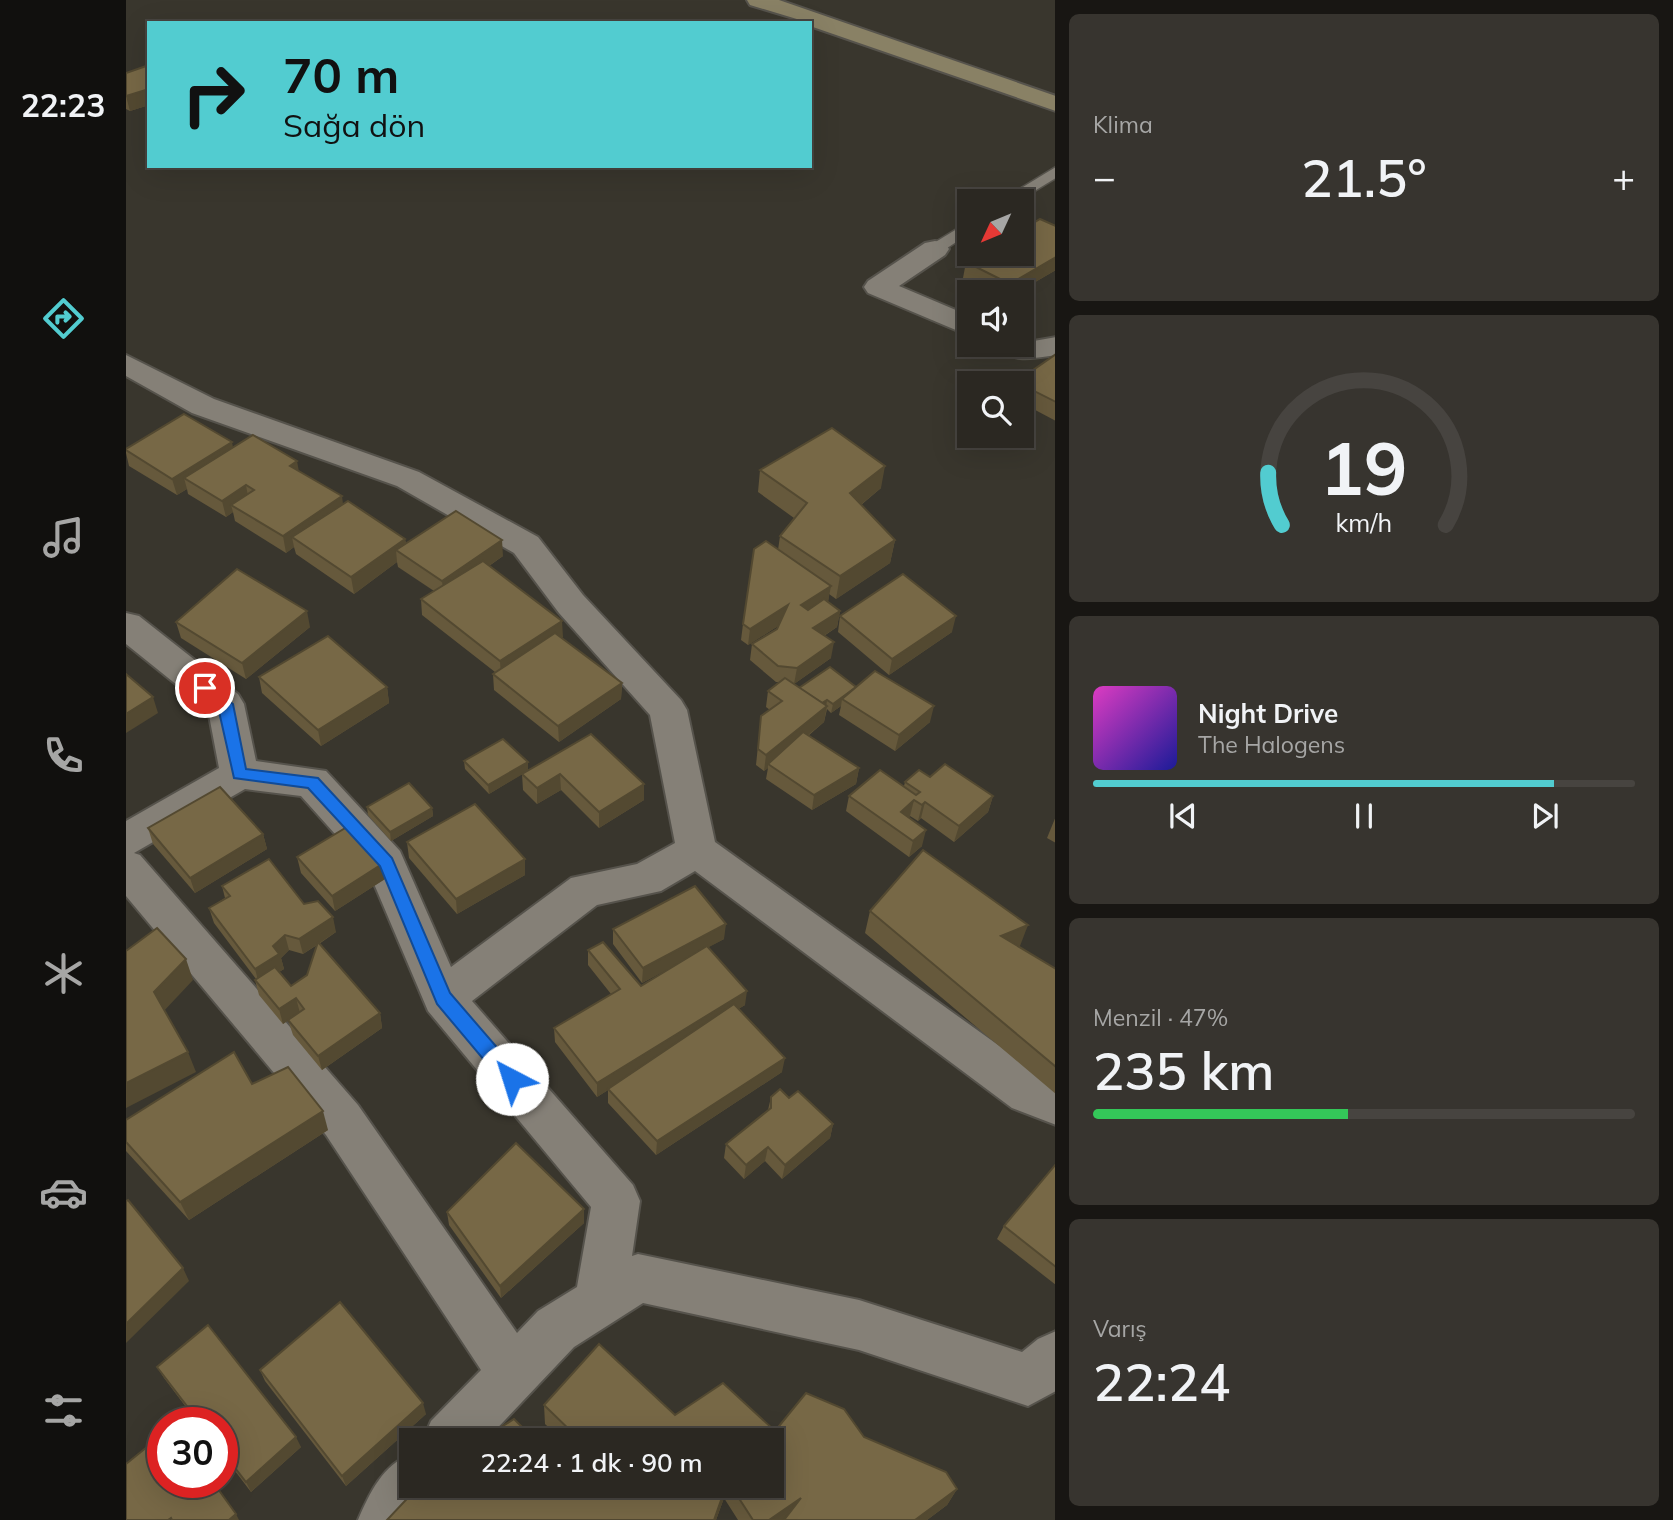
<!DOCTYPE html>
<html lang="tr">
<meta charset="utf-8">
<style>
body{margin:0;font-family:Mulish,sans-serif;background:#37342f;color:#f1f3f6;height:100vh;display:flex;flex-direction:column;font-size:26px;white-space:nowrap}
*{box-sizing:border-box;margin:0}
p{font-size:23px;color:#a6a6a5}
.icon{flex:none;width:38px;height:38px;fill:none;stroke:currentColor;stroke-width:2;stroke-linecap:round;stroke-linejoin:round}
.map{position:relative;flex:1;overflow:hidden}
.details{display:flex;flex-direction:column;gap:14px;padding:14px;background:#181613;width:618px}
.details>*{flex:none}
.hud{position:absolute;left:21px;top:21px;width:665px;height:147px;border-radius:0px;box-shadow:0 7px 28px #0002,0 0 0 2px #474440;background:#52ccd0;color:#111;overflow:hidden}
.needle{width:46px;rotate:226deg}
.tools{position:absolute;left:831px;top:189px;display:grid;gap:14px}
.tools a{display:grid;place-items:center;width:77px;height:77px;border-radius:0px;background:#2b2822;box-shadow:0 7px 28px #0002,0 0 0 2px #474440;font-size:35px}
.speed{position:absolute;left:21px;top:1407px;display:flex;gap:14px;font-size:35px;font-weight:700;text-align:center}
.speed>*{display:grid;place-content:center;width:91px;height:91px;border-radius:50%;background:#2b2822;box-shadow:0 7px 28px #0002,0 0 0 2px #474440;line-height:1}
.speed .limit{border:10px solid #d22;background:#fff;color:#111}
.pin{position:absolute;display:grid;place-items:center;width:60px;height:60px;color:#fff;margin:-30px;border:4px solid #fff;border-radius:50%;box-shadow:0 2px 7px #0007}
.me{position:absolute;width:77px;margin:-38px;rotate:320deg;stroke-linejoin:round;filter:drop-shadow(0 0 5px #0008)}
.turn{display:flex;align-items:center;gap:24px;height:147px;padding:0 21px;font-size:32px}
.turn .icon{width:91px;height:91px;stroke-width:2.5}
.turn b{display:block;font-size:49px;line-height:60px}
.big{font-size:52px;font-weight:600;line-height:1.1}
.details .card{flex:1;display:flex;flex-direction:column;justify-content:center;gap:10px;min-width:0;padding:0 24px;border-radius:10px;background:#37342f}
.details .dial{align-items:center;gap:0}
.dial svg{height:182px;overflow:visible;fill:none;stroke:#474440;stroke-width:7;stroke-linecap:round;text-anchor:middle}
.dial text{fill:#f1f3f6;stroke:none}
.song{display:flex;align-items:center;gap:21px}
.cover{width:84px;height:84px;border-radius:10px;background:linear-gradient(135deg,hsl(310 70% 55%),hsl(240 70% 35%))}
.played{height:7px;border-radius:4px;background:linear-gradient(90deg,#52ccd0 85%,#474440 85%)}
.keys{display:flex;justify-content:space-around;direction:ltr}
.heat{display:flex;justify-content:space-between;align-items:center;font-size:38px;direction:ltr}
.charge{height:10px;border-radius:5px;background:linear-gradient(90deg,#34c759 47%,#474440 0)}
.trip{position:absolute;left:273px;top:1428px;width:385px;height:70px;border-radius:0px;background:#2b2822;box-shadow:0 7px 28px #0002,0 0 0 2px #474440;font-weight:600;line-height:70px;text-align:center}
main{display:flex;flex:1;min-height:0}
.tab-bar{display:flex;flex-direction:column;width:126px;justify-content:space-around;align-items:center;background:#11100e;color:#a6a6a5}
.tab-bar .icon{width:49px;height:49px}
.tab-bar .selected{color:#52ccd0}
.tab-bar b{font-size:32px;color:#f1f3f6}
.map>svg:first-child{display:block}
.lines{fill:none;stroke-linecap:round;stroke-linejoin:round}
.service-casing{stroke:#56534c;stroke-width:3}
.minor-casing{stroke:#56534c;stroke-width:4}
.secondary-casing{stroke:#56534c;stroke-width:4}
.service{fill:#858077;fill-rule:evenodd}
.minor{fill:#858077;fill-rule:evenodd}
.secondary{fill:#898165;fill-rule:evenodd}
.wall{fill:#66593c;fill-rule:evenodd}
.shaded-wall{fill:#534931}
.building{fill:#776846;stroke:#534931;stroke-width:2}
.route{fill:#1a73e8;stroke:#114b97;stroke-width:2}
</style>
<main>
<nav class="tab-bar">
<b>22:23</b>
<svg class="icon selected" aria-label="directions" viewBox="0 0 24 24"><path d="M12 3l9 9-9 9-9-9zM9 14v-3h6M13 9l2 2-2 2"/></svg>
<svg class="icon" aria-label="music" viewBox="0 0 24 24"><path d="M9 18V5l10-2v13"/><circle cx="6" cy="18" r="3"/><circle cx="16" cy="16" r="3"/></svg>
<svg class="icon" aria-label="phone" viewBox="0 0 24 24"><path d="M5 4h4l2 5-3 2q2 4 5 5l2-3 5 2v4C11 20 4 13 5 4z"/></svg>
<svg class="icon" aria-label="climate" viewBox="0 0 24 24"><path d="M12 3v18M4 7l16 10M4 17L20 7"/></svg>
<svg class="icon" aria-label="car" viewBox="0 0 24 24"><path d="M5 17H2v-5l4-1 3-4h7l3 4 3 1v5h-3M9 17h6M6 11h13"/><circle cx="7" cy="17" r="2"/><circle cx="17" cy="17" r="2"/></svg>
<svg class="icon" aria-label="filters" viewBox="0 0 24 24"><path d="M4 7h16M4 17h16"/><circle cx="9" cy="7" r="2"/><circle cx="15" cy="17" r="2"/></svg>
</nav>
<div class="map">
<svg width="930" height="1520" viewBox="0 0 930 1520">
<rect width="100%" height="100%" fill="#39362d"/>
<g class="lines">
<defs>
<g id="service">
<polygon points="930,167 930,178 892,201 874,201"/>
<polygon points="844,221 844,233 815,252 803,252 803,246"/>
</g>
<g id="minor">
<polygon points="809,241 819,243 823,249 819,255 773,286 844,316 844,336 742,293 738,287 742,281 799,243"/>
<path d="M930,337V355C909,358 883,364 869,345H896V339L902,342Z"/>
<path d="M0,355L88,399L293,472L412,537L457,595L555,700L561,710L589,842L918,1078L930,1083V1125L886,1108L569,871L535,891L471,905L346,1001L507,1185L514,1201L506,1256L512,1254L733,1300L896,1352L912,1339L930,1331V1391L902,1406L733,1350L517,1303L448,1347L360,1440H297L305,1421L355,1370L200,1135L0,896V821L93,768L82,710L0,644V613L13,616L112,694L118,704L130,761L200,771L274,851L325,967L445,878L511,864L549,843L524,715L433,613L388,553L271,486L66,413L0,376ZM119,789L175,796L243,872L302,1011L465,1207L451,1287L412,1311L391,1333L232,1105L14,855L8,853Z"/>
<path d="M285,1454V1486H310L292,1520H232C244,1492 257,1465 285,1454Z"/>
</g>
<polygon id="secondary" points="621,0 653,0 930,96 930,111 684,26 684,23 624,5"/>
</defs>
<use href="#service" class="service-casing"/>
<use href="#minor" class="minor-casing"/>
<use href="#secondary" class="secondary-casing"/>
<use href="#service" class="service"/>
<use href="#minor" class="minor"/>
<use href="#secondary" class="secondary"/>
</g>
<g class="wall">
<polygon points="23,65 23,105 4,111 0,109 0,73"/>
<polygon points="840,262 930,270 892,292 866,292 837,278"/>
<polygon points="930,354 930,421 896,403 896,383 889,383 890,382"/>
<polygon points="107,447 173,471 217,505 279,539 280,544 377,556 363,566 437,637 435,638 496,683 495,699 433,742 368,690 367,674 369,672 296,615 295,599 308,591 272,567 271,562 228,594 170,554 168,547 160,553 109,521 107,512 100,517 62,494 61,489 51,495 3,466 0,453 0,449"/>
<polygon points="634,470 755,488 735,505 769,540 764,563 710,599 703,594 702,602 714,611 711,627 698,636 705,658 668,684 673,688 730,687 804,722 769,751 713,715 715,706 705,713 701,709 698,722 682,736 733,768 730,784 686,810 640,779 642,768 638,771 630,765 635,716 644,710 640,707 642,691 654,682 650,682 624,660 626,644 651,629 652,626 622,645 615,640 617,624 652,550 654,536 668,518 632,492"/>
<polygon points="714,616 826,632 763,675 712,632"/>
<polygon points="50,622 184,627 120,679 55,638"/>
<polygon points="133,677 261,687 263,703 195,746 136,693"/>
<polygon points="465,734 518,800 473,828 435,790 411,804 397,790 396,774 363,794 339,769 338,761 402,762 402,771"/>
<polygon points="804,777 867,796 862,812 828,842 795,818 792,821 784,816 782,818 796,846 783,857 720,811 723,796 778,786 779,782"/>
<polygon points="241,807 306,808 307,816 265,841 242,815"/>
<polygon points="930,816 930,843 921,838"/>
<polygon points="22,828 137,834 141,849 69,893 27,844"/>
<polygon points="281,842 399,859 399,875 331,914 283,858"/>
<polygon points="171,857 259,879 209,911 175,873"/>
<path d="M96,886L178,904L210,932L193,944L254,1013L256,1028L196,1070L167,1035L162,1020L157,1024L133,995L129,980L130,979L88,923L83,908L99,898ZM191,945L181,975L165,986L153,972L158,969L155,958L163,950L177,954Z"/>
<polygon points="744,911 894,946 893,947 930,969 930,1094 739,933"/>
<polygon points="487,929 598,939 582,947 619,1005 612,1009 656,1072 530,1155 482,1103 482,1090 471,1097 429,1042 428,1028 485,994 462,965 462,950 515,986 551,964 516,983 487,944"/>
<polygon points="126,1084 202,1130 63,1220 0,1151 0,1120"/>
<polygon points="645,1097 663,1098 707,1124 704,1138 656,1179 639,1161 618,1179 598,1158 600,1144 642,1110"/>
<polygon points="930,1164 930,1285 871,1239 878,1226"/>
<polygon points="321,1212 458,1223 375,1298 323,1225"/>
<polygon points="31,1367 175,1447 125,1492 96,1454 96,1423 72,1423 38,1378"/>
<polygon points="134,1370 300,1414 220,1486 139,1381"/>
<polygon points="418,1405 549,1415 649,1431 738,1437 831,1489 821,1505 801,1520 612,1520 598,1498 590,1520 261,1520 293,1486 646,1486 646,1440 436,1440 419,1424"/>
</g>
<g class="shaded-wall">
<polygon points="23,89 23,105 4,111 0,96"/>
<polygon points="930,257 930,270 892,292 882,292 884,284"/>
<polygon points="106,442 109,458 58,478 61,489 51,495 46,479"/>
<polygon points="171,461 174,477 164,466"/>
<polygon points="759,466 755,488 721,516 724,493"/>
<polygon points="120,485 123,502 105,505 107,512 100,517 96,501"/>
<polygon points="216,496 218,512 166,537 168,547 160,553 157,536"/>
<polygon points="279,539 281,555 270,550 271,562 228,594 225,577"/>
<polygon points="376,540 377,556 318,597 316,581"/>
<polygon points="769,540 764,563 710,599 714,576"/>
<polygon points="705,586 702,602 673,621 675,605"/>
<polygon points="662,605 660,621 622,645 624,629"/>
<polygon points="181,611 184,627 120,679 116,663"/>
<polygon points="714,611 711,627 685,644 687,628"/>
<polygon points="830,616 826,632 763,675 766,659"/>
<polygon points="436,621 437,637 375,677 374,661"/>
<polygon points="708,642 705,658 668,684 671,668"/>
<polygon points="496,683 495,699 433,742 432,726"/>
<polygon points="261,687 263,703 195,746 192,730"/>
<polygon points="731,688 716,699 715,706 705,713 707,704"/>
<polygon points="27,697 32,713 0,733 0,714"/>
<polygon points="701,700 700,708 701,706 698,722 645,765 642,764 642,768 638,771 640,755 691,707"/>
<polygon points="808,706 804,722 769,751 773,735"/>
<polygon points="402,762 402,771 363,794 362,785"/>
<polygon points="733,768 730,784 686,810 688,795"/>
<polygon points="434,774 435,790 411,804 411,788"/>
<polygon points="518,784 518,800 473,828 473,812"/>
<polygon points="867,796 862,812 828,842 833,826"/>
<polygon points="788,800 784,816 771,828 775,812"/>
<polygon points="799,802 795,818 792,821 796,805"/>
<polygon points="306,808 307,816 265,841 264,832"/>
<polygon points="800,830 796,846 783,857 787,841"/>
<polygon points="137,834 141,849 69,893 64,878"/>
<polygon points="399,859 399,875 331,914 330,899"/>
<polygon points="256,864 259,879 209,911 206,896"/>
<polygon points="207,917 210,932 177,954 173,939"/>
<polygon points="600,924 598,939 516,983 517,968"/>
<polygon points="902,925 894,946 867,957 875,936"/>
<polygon points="159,935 163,950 155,958 158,969 133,984 129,969 147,946"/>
<polygon points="60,959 67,980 36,1013 28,992"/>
<polygon points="621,991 619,1005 471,1097 471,1083"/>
<polygon points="170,998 174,1013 157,1024 153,1009"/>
<polygon points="254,1013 256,1028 196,1070 192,1056"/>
<polygon points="62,1052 70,1072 0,1108 0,1083"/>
<polygon points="659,1058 656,1072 530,1155 531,1141"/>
<polygon points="197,1111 202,1130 63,1220 54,1202"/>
<polygon points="707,1124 704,1138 656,1179 659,1165"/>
<polygon points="642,1147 639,1161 618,1179 620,1165"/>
<polygon points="458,1209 458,1223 375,1298 374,1286"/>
<polygon points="57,1268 63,1281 0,1343 0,1324"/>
<polygon points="297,1403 300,1414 220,1486 216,1476"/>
<polygon points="170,1437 175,1447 125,1492 120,1482"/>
<polygon points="600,1486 598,1498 590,1520 588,1520"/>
<polygon points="831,1489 821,1505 801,1520 789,1520"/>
<polygon points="675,1498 661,1520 643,1520"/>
<polygon points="110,1514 113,1520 103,1520"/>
</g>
<g class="building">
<polygon points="23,65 23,89 0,96 0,73"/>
<polygon points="914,219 930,226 930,257 884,284 840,262 855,254 896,254 896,230"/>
<polygon points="930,354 930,402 896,385 896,383 890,382"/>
<polygon points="58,414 106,442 46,479 0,450 0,449"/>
<polygon points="706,428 759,466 724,493 769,540 714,576 654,536 681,503 634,470"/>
<polygon points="127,435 171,461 164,466 216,496 157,536 105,505 128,490 120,485 96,501 58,478"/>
<polygon points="222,501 279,539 225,577 166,537"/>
<polygon points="330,511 376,540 316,581 270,550"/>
<polygon points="640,541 705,586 675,605 682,610 698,599 714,611 687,628 708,642 671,668 652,666 626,644 651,629 662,605 624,629 617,624 628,549"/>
<polygon points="357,561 436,621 374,661 295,599"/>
<polygon points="111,569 181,611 116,663 50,622"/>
<polygon points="777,574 830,616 766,659 714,616"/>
<polygon points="429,633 496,683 432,726 367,674"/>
<polygon points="202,636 261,687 192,730 133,677"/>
<polygon points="704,667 730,687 707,704 701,700 696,703 673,688"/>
<polygon points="749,671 808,706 773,735 716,699"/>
<polygon points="0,674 27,697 0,714"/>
<polygon points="659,678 701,706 640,755 632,749 635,716 656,701 642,691"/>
<polygon points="677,732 733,768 688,795 642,764"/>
<polygon points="465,734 518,784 473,812 434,774 411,788 396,774"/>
<polygon points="377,739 402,762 362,785 338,761"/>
<polygon points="819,764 867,796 833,826 799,802 796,805 788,800 775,812 800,830 787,841 723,796 754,770 790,795 794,792 779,782 793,770 804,777"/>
<polygon points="283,783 306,808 264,832 241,807"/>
<polygon points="94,787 137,834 64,878 22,828"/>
<polygon points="349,804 399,859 330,899 281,842"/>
<polygon points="221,827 256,864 206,896 171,857"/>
<polygon points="797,850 902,925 875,936 930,969 930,1067 744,911"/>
<polygon points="143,859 178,904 192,901 207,917 173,939 159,935 147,946 153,954 129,969 83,908 104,896 96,886"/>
<polygon points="569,886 600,924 517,968 487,929"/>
<polygon points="31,928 60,959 28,992 62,1052 0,1083 0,951"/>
<polygon points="192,942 254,1013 192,1056 162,1020 178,1009 170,998 153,1009 129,980 149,967 165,986 181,975"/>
<polygon points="477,942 515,986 581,946 621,991 471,1083 428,1028 494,989 462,950"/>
<polygon points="608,1004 659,1058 531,1141 482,1089"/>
<polygon points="108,1052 126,1084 162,1067 197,1111 54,1202 0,1142 0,1120"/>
<polygon points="654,1089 663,1098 672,1091 707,1124 659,1165 642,1147 620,1165 600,1144 645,1108 645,1097"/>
<polygon points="390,1143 458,1209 374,1286 321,1212"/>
<polygon points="930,1164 930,1267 878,1226"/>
<polygon points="2,1200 57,1268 0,1324 0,1201"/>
<polygon points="214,1302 297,1403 216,1476 134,1370"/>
<polygon points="82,1325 170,1437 120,1482 96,1451 96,1423 74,1423 31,1367"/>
<polygon points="473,1344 549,1415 597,1383 649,1431 680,1393 718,1409 738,1437 820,1472 831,1489 789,1520 658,1520 675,1498 643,1520 627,1520 605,1486 646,1486 646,1440 454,1440 418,1405"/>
<polygon points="388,1419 409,1440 354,1440"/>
<polygon points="37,1434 37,1482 87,1482 110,1514 103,1520 46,1520 45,1518 42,1520 0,1520 0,1464"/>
<polygon points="293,1486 600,1486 588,1520 261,1520"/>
</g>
<polygon class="route" points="79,683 107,704 120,769 192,778 266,858 324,993 393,1073 395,1079 393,1085 386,1088 379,1085 311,1004 254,866 182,788 108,778 92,707 71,688"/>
</svg>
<div class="tools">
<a><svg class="needle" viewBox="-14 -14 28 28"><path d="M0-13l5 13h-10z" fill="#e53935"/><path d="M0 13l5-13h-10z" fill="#a6a6a5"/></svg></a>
<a><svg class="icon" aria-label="sound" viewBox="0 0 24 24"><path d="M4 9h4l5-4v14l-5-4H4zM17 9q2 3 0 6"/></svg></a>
<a><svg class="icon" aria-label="search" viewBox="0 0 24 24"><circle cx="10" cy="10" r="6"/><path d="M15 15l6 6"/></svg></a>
</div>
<div class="speed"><div class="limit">30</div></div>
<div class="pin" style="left:79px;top:688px;background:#d93025"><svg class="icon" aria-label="arrive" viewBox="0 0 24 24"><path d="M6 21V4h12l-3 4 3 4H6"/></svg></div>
<svg class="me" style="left:386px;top:1079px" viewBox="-20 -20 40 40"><circle r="19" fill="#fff"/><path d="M0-13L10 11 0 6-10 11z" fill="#1a73e8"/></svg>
<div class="trip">22:24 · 1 dk · 90 m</div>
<div class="hud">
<div class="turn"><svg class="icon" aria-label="right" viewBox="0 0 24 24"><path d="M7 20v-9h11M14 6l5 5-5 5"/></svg><div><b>70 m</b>Sağa dön</div></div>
</div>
</div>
<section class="details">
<div class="card"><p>Klima</p>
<div class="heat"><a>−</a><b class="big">21.5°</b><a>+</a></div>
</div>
<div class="card dial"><svg viewBox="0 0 100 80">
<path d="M14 69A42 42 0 1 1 86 69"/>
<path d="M14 69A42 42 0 0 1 8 46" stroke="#52ccd0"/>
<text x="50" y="56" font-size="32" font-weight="700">19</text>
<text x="50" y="72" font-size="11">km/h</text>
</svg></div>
<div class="card">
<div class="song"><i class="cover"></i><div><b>Night Drive</b><p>The Halogens</p></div></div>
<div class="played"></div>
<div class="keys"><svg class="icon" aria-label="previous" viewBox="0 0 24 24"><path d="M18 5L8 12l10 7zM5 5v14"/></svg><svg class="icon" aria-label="pause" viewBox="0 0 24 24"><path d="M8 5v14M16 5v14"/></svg><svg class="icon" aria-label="next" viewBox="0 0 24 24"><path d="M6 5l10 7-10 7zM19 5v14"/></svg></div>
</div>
<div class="card"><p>Menzil · 47%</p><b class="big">235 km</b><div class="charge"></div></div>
<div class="card"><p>Varış</p><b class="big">22:24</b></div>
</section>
</main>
